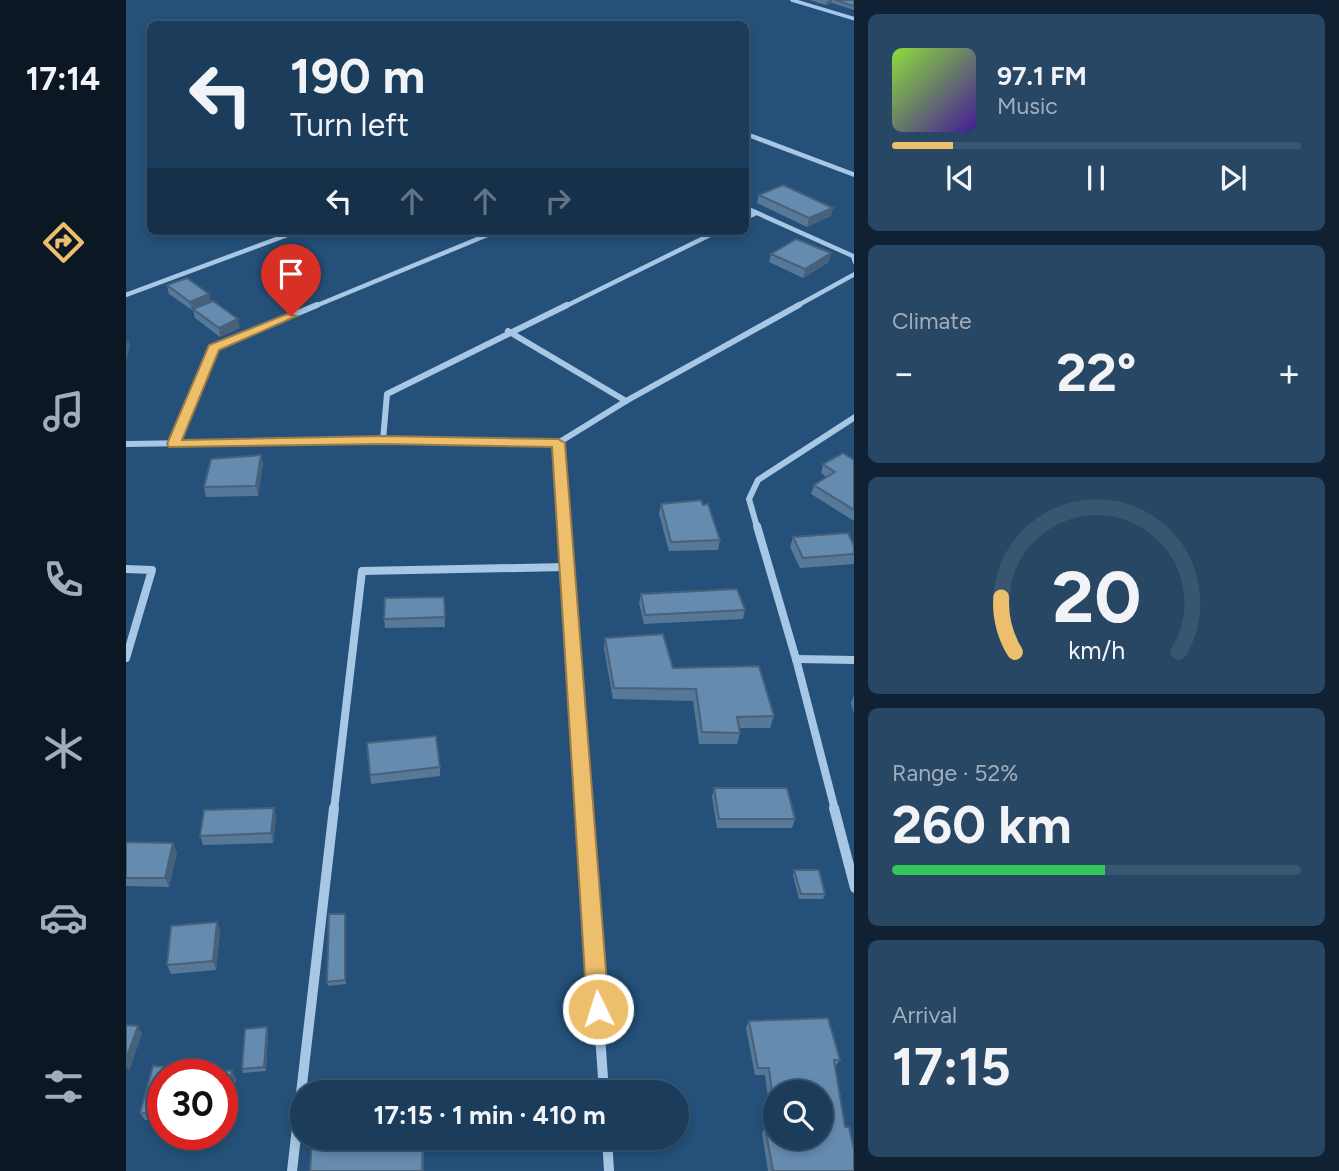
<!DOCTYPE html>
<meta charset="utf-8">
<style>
body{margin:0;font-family:Figtree,sans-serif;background:#284764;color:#f1f3f6;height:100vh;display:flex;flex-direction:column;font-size:26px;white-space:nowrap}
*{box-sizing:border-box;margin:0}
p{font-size:23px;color:#a0adbb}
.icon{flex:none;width:38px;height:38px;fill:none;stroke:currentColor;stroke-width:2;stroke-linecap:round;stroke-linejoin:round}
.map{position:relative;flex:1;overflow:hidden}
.drawer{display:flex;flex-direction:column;gap:14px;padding:14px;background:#0f2132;width:485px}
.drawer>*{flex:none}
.hud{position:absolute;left:21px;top:21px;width:602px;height:214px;border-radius:10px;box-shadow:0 4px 10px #0003,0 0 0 2px #395671;background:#1b3c5b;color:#f1f3f6;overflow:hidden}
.tools{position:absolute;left:637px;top:1080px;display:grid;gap:14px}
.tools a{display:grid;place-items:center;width:70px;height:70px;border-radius:50%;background:#1b3c5b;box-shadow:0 4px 10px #0003,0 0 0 2px #395671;font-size:35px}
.speed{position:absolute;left:21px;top:1059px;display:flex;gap:14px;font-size:35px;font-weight:700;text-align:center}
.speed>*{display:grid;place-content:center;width:91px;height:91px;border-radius:50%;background:#1b3c5b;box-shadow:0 4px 10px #0003,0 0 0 2px #395671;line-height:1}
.speed .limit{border:10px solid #d22;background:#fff;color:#111}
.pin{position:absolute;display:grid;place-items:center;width:60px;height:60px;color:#fff;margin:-72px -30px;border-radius:50% 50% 50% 0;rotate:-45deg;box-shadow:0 0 7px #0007}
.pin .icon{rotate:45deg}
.me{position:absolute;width:77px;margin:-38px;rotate:356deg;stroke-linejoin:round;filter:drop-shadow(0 0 5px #0008)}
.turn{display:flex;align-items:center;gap:24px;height:147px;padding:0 28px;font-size:32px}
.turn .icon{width:91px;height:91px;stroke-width:2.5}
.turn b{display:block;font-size:49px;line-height:60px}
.lanes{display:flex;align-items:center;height:66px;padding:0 28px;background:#0003;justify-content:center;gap:35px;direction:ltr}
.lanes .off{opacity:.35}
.big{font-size:52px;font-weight:700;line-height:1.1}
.drawer .widget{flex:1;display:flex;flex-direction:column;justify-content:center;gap:10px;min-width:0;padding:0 24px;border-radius:10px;background:#284764}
.drawer .dial{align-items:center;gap:0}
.dial svg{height:182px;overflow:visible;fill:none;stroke:#395671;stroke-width:7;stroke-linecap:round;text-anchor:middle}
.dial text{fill:#f1f3f6;stroke:none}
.song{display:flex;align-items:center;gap:21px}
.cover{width:84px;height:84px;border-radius:10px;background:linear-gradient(135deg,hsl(90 70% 55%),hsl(260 70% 35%))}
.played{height:7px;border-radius:4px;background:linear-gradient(90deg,#edbe6b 15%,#395671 15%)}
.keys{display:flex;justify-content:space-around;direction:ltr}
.heat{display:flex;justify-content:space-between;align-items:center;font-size:38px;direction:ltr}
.charge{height:10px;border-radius:5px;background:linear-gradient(90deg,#34c759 52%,#395671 0)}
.trip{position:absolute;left:164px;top:1080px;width:399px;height:70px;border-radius:35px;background:#1b3c5b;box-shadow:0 4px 10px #0003,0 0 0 2px #395671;font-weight:700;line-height:70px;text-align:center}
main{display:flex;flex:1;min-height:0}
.tabs{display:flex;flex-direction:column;width:126px;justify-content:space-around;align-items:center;background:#0b1824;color:#a0adbb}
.tabs .icon{width:49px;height:49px}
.tabs .selected{color:#edbe6b}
.tabs b{font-size:32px;color:#f1f3f6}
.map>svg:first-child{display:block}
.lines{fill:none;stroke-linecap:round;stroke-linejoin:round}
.minor-far4{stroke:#a7c7e4;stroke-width:3.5}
.minor-far3{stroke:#a7c7e4;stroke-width:4.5}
.minor-far2{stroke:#a7c7e4;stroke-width:6}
.minor-far1{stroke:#a7c7e4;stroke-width:8}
.minor{stroke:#a7c7e4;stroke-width:10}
.wall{fill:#577896;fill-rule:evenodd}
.shaded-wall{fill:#47617a}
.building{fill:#658baf;stroke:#47617a;stroke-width:2}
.route{fill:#edbe6b;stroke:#9a7c46;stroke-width:2}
</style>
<main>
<nav class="tabs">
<b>17:14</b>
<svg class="icon selected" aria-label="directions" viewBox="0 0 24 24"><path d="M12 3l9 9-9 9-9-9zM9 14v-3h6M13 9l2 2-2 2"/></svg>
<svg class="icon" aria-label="music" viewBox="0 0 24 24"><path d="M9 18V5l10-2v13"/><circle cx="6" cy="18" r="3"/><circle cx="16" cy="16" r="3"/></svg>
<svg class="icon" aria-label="phone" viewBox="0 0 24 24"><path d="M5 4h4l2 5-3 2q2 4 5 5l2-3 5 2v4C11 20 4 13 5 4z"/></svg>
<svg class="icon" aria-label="climate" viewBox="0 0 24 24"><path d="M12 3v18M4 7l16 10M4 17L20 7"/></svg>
<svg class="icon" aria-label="car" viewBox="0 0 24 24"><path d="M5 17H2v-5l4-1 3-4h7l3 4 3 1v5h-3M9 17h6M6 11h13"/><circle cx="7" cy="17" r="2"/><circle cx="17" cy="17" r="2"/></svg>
<svg class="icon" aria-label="filters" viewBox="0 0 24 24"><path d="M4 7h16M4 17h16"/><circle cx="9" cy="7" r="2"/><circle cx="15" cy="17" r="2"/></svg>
</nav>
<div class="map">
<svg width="729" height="1171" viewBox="0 0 729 1171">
<rect width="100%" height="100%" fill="#245079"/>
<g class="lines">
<g class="minor-far4">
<polyline points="666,0 729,19"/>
<polyline points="620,134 623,135"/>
</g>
<g class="minor-far3">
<polyline points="620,134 729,175"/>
<polyline points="620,208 727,256 729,262"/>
<polyline points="620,218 630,213"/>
<polyline points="0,295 172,231"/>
<polyline points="187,307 371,231"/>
<polyline points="438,307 592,231"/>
<polyline points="669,307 729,274"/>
</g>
<g class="minor-far2">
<polyline points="382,331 500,401"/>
<polyline points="257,440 261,394 441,305"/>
<polyline points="0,444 257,440 432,443"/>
<polyline points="47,444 88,348 191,305"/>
<polyline points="438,527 432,443 500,401 673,305"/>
<polyline points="631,527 623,499 632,480 729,417"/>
</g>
<g class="minor-far1">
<polyline points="438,526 458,810"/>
<polyline points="631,526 670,659 709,810"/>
<polyline points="0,569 26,570 0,658"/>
<polyline points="670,659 729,660"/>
<polyline points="208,810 236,571 440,567"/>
</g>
<g class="minor">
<polyline points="458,808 478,1092"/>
<polyline points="708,808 729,888"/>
<polyline points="481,1138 483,1171"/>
<polyline points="166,1171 208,808"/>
</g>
</g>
<g class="wall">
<polygon points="683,0 728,0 728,10 706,3 700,5"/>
<polygon points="633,195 705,216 681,227 631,203"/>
<polygon points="645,254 703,262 677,278 643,262"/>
<polygon points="41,285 85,302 114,328 94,337 69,318 67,310 66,310 43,294"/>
<polygon points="135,455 137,464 132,496 80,497 78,487"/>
<polygon points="728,460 728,521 685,494 688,485 700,477 695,473 697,464"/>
<polygon points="535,504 594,540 592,550 543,551 533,514"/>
<polygon points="667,537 728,546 728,564 674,568 664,547"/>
<polygon points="515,594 619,610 617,619 518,624 513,603"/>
<polygon points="318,597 319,627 259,628 258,619"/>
<polygon points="479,638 648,716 644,728 613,728 614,733 611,744 573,744 567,701 487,699 478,649"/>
<polygon points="728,695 728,714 725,703"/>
<polygon points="314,767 314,776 245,784 244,775"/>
<polygon points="588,788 669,819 666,828 591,828 586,797"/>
<polygon points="148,808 150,817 147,843 77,845 74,836"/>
<polygon points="0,842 51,852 43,887 0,886"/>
<polygon points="668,870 699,894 697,899 673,899 667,875"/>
<polygon points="219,914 220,984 202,986 201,982"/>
<polygon points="91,922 94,931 90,970 45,974 41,965"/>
<path d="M623,1021L714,1060L709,1067L719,1127L728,1171H642L636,1133L639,1127H646L639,1075H629L620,1028ZM649,1092L695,1138H649Z"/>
<polygon points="141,1027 142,1031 140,1071 117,1073 116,1069"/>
<polygon points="27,1066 106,1071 110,1079 99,1126 96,1126 96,1074 37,1074 37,1121 19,1120 14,1113"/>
</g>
<g class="shaded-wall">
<polygon points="706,0 706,3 700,5 701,1"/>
<polygon points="707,208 705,216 681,227 683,218"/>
<polygon points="705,253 703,262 677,278 679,269"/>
<polygon points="83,294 85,303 66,310 64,302"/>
<polygon points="112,319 114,328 94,337 93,328"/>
<polygon points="2,339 4,346 0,363 0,346"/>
<polygon points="135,455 137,464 132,496 130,486"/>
<polygon points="148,808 150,817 147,843 145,833"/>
<polygon points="47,843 51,852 43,887 39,878"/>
<polygon points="219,914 220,919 220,984 219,980"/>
<polygon points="91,922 94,931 90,970 87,961"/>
<polygon points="12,1026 16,1034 3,1071 0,1066 0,1059"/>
<polygon points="141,1027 142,1031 140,1071 138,1067"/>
<polygon points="106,1071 110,1079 99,1126 96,1120 96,1116"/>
<polygon points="297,1138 298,1138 298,1171 296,1171"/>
</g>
<g class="building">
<polygon points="709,0 728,0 728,6"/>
<polygon points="657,185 707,208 683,218 633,195"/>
<polygon points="670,239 705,253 679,269 645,254"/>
<polygon points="61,278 83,294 64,302 41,285"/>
<polygon points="87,301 112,319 93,328 67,309"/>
<polygon points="717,453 728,460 728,510 688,485 709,472 697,464"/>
<polygon points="135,455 130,486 78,487 85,459"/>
<polygon points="575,500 577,505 582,504 594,540 545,542 535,504"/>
<polygon points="722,533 728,546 728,554 677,558 667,537"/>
<polygon points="611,589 619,610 519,615 515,594"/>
<polygon points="318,597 319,617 258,619 259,598"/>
<polygon points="537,634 547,668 633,666 648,716 611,717 614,733 576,732 570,689 488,688 479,638"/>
<polygon points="310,736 314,767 244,775 241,743"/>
<polygon points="588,788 661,788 669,819 593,819"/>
<polygon points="148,808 145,833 74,836 78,810"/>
<polygon points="0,842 47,843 39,878 0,878"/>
<polygon points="668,870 693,870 699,894 675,894"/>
<polygon points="203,914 219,914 219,980 201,982"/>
<polygon points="91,922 87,961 41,965 45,926"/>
<polygon points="702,1018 714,1060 708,1060 719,1127 723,1127 728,1150 728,1171 647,1171 639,1127 649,1127 649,1138 695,1138 695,1092 649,1092 649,1119 643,1068 632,1068 623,1021"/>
<polygon points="0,1025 12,1026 0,1059"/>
<polygon points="141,1027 138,1067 116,1069 119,1029"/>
<polygon points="27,1066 106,1071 96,1116 96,1074 37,1074 37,1115 14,1113"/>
<polygon points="186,1138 297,1138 296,1171 184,1171"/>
</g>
<polygon class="route" points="161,314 171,316 93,350 56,440 257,436 432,439 439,443 483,1009 480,1017 472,1020 464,1017 461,1009 426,447 257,444 43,447 41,444 83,345"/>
</svg>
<div class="tools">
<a><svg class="icon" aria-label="search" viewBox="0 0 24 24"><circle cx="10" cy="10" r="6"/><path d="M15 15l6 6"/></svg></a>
</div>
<div class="speed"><div class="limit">30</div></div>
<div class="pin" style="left:165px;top:316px;background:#d93025"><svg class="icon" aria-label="arrive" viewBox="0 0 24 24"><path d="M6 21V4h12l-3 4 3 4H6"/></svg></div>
<svg class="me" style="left:472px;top:1009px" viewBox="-20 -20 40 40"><circle r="17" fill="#edbe6b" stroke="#fff" stroke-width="3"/><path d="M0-11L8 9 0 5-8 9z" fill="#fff"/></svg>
<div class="trip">17:15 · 1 min · 410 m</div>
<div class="hud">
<div class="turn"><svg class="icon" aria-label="left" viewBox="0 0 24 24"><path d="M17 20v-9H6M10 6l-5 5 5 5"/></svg><div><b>190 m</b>Turn left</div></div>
<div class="lanes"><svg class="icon" aria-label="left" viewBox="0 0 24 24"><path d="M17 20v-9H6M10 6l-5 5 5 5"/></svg><svg class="icon off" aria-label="ahead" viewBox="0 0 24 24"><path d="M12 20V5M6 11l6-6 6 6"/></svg><svg class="icon off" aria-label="ahead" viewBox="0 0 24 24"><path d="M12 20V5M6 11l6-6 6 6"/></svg><svg class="icon off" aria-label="right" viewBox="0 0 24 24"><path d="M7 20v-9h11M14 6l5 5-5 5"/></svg></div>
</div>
</div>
<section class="drawer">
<div class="widget">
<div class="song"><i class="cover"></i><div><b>97.1 FM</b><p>Music</p></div></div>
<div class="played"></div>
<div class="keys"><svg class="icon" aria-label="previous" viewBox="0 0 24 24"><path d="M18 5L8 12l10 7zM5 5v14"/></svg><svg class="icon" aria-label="pause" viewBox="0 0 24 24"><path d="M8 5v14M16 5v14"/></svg><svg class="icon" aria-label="next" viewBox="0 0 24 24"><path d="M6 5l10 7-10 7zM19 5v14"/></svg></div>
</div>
<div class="widget"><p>Climate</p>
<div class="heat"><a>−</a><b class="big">22°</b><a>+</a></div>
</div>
<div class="widget dial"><svg viewBox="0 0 100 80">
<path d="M14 69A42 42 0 1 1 86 69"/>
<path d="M14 69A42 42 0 0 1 8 45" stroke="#edbe6b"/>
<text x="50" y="56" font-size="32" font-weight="700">20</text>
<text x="50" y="72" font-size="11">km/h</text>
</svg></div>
<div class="widget"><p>Range · 52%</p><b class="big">260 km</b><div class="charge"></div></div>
<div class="widget"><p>Arrival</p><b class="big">17:15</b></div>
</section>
</main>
